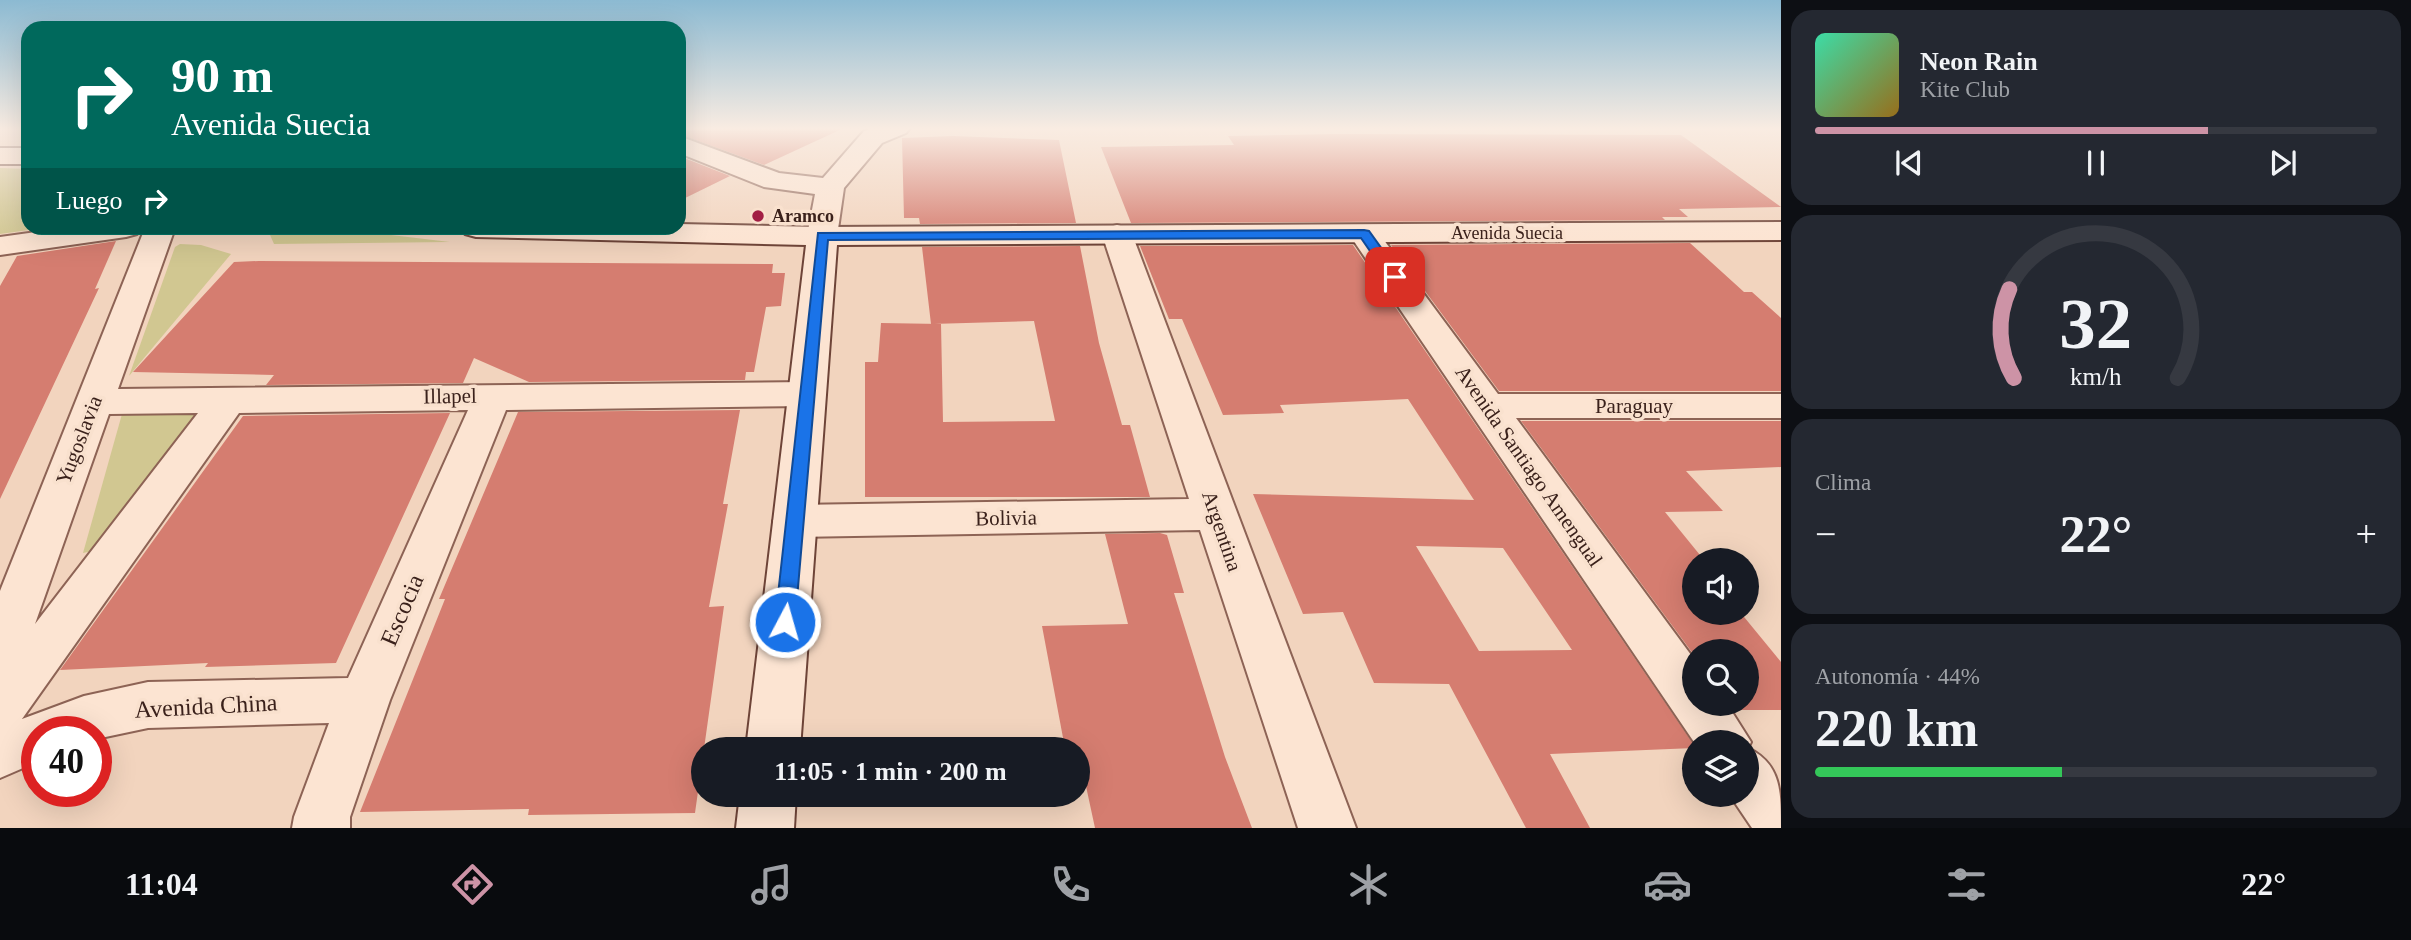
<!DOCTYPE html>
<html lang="es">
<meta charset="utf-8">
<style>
body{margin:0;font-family:Georgia,serif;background:#242831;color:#f1f3f6;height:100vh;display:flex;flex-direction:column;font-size:26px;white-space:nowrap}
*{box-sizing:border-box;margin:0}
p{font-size:23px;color:#9ea1a6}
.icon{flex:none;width:38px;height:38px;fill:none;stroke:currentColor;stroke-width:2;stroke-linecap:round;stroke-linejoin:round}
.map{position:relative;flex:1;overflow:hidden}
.sheet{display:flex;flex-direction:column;gap:10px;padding:10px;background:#0d0f14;width:630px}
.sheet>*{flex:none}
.hud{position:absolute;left:21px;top:21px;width:665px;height:214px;border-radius:21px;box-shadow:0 7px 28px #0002;background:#00695c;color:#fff;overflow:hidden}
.buttons{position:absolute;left:1682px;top:548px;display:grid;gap:14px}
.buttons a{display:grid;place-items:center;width:77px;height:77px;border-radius:50%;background:#171b24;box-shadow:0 7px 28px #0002;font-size:35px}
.speed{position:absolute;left:21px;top:716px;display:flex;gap:14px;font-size:35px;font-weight:700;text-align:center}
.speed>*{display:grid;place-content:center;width:91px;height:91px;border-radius:50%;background:#171b24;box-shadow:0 7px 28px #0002;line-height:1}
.speed .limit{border:10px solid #d22;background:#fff;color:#111}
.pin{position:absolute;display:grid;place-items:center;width:60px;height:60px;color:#fff;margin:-30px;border-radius:14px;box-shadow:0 4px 10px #0006}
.me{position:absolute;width:77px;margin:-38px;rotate:6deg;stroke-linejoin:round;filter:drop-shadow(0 0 5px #0008)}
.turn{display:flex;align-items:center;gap:24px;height:147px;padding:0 35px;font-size:32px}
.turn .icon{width:91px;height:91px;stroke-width:2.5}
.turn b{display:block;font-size:49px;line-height:60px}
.then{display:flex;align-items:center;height:66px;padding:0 35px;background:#0003;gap:14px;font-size:26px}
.big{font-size:52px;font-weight:800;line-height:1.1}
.sheet .tile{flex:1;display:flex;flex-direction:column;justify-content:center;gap:10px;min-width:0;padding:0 24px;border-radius:21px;background:#242831}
.sheet .dial{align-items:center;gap:0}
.dial svg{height:182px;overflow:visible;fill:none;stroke:#363941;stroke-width:7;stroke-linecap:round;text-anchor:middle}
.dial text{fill:#f1f3f6;stroke:none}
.song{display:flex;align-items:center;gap:21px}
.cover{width:84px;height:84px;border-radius:10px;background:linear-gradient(135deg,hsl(160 70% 55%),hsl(40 70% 35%))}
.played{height:7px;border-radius:4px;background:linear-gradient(90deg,#cd93a6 70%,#363941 70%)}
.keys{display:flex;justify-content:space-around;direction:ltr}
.heat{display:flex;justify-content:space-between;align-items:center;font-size:38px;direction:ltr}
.charge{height:10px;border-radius:5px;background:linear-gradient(90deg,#34c759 44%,#363941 0)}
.trip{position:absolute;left:691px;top:737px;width:399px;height:70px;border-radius:35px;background:#171b24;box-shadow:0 7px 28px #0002;font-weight:800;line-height:70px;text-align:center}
.menu{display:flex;height:112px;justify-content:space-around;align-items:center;background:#090b0e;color:#9ea1a6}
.menu .icon{width:49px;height:49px}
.menu .on{color:#cd93a6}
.menu b{font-size:32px;color:#f1f3f6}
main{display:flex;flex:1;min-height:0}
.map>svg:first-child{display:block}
.green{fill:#d1c791}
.building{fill:#d57d70;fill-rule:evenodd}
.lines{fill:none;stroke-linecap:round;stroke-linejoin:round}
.street-casing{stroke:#8d6355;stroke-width:4}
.secondary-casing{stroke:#6e4438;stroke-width:4}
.street{fill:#fce4d2;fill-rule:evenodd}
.secondary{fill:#fce4d2;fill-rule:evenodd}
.route{fill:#1a73e8;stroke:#114b97;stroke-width:2}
.poi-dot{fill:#a21e44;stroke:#f9e1ce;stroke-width:2.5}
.labels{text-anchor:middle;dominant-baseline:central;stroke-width:7;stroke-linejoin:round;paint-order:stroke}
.far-poi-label{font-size:18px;font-weight:bold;fill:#3a211b;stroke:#f9e1ce;text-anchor:start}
.far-street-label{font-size:18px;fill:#3a211b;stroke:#f9e1ce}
.street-label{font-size:21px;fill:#3a211b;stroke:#f9e1ce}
.near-street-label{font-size:24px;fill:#3a211b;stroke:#f9e1ce}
</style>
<main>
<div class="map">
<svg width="1781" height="828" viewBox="0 0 1781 828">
<rect width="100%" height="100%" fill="#f2d4be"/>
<g class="green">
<polygon points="0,168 28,169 28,228 43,228 0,234"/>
<polygon points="267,228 332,228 450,242 274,244"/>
<polygon points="180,244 201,245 231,254 129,376 175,247"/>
<polygon points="122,414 202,414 92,551 83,553"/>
</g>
<g class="building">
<polygon points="679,128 844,128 764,165 679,134"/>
<polygon points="1335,134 1681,135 1781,207 1679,209 1688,217 1662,217 1665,220 1131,223 1101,147 1234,145 1228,136"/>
<polygon points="953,136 1059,140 1076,223 920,224 919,218 904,218 902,138"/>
<polygon points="679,156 730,176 679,201"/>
<polygon points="116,241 95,289 99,288 0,499 0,286 17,256"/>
<polygon points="1690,243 1744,292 1752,292 1781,318 1781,391 1499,391 1391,245"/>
<path d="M1353,245L1694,745V748L1550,754L1590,828H1526L1449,684L1374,683L1343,612L1303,614L1253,494L1474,500L1408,399L1280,405L1284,413L1223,415L1182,319H1169L1140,246ZM1416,546L1503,548L1572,650L1479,651Z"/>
<polygon points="1080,246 1099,343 1122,425 1130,425 1150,497 865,497 865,362 878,362 881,323 941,324 943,422 1055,421 1034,321 931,324 922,247"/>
<polygon points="259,261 773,264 772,273 785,273 781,306 766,307 754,372 746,372 745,380 529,382 474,358 463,383 266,385 274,375 133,372 234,262"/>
<polygon points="740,410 723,504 728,504 709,607 724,606 695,813 528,815 529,809 360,812 445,599 439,599 518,412"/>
<polygon points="450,413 336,663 205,667 208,663 60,670 243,416"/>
<polygon points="1521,421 1781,421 1781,467 1686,471 1723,511 1665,512 1704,560 1694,560 1694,612 1740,612 1781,662 1781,710 1734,710 1730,704 1746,704 1746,651 1694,651 1694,655"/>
<polygon points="1160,533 1167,535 1184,593 1174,593 1225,757 1252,828 1095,828 1078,749 1074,743 1064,743 1042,626 1128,624 1105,534"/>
</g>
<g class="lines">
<defs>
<g id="street">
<polygon points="874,128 910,128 906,133 882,143 844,188 837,236 833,242 822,245 811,242 807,236 815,194 764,187 679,153 679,136 779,173 823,178 864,131"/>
<polygon points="1117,225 1128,228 1132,234 1356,828 1298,828 1200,530 795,537 780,532 773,521 780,510 795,505 1189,499 1102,234 1106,228"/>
<path d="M1364,225L1375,228L1498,394H1781V418H1516L1694,659V704H1727L1751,742L1748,748C1781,764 1781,791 1781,828H1752L1729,794H1746V742H1694L1349,234L1353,228Z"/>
<polygon points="65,228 141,228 137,234 126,237 0,255 0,237"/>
<path d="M145,228H175L118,389L807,382L820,385L826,394L820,403L807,406L506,410L390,700L350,817V828H292L294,817L329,723L148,728L96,739V732H37V762L0,778V591ZM468,410L348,678L148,682L84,696L22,719L239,413ZM198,413L35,624L109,414Z"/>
</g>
<g id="secondary">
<rect x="0" y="148" width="28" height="16"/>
<polygon points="1781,222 1781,240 837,245 800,749 746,749 806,245 476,237 465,234 461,228 679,228 679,224 822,227"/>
<polygon points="740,794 796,794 794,828 736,828"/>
</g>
</defs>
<use href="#street" class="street-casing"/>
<use href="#secondary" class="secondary-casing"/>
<use href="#street" class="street"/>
<use href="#secondary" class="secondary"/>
</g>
<linearGradient id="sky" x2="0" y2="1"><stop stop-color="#8cbad2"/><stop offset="0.53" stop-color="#f9ece2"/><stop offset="1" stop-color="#f9ece2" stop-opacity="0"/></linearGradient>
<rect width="1781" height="243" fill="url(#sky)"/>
<polygon class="route" points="1364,230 1369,231 1400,274 1400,280 1390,280 1361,238 828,240 795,622 792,628 778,628 775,622 818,233"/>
<circle class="poi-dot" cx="758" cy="216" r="7"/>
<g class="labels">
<g class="far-poi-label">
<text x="772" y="216">Aramco</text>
</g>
<g class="far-street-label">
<text x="1507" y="233">Avenida Suecia</text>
</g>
<g class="street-label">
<text transform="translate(450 396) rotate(-1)">Illapel</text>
<text x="1634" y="406">Paraguay</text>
<text transform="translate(79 440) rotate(-69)">Yugoslavia</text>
<text transform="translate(1529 466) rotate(55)">Avenida Santiago Amengual</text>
<text transform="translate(1006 518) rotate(-1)">Bolivia</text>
<text transform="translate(1222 531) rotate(71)">Argentina</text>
</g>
<g class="near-street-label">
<text transform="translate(402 610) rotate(-67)">Escocia</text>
<text transform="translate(206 706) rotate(-3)">Avenida China</text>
</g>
</g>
</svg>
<div class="buttons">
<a><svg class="icon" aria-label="sound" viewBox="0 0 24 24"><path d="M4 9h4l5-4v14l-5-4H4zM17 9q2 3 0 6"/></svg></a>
<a><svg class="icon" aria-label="search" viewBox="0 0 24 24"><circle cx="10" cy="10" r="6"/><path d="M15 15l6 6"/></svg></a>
<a><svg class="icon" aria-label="layers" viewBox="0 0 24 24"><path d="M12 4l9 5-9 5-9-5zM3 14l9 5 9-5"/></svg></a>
</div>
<div class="speed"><div class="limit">40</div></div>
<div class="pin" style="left:1395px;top:277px;background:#d93025"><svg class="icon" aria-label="arrive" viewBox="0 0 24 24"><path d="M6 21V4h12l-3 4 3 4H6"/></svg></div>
<svg class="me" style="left:785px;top:622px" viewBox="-20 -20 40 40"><circle r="17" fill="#1a73e8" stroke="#fff" stroke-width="3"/><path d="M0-11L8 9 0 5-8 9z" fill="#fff"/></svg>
<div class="trip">11:05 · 1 min · 200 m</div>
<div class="hud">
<div class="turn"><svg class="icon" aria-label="right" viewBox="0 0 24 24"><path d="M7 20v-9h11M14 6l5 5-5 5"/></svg><div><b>90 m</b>Avenida Suecia</div></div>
<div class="then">Luego<svg class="icon" aria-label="right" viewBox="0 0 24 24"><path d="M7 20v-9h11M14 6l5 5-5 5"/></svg></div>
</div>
</div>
<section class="sheet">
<div class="tile">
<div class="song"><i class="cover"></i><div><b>Neon Rain</b><p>Kite Club</p></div></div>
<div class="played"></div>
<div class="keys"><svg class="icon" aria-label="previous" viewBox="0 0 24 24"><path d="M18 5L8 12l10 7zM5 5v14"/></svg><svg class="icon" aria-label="pause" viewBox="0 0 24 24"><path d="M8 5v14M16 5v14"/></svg><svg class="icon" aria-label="next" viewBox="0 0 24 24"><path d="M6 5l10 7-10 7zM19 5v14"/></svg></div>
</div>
<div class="tile dial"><svg viewBox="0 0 100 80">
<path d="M14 69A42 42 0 1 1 86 69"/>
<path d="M14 69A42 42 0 0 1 12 30" stroke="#cd93a6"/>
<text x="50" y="56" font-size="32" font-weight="700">32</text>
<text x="50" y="72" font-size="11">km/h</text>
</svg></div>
<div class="tile"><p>Clima</p>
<div class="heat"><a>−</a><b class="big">22°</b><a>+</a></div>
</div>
<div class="tile"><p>Autonomía · 44%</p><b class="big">220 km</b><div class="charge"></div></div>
</section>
</main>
<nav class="menu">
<b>11:04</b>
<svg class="icon on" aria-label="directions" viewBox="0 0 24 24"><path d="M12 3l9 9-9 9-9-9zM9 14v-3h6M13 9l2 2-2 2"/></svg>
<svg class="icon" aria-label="music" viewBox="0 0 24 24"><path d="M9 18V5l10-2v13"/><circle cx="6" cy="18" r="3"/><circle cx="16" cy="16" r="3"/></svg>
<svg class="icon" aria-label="phone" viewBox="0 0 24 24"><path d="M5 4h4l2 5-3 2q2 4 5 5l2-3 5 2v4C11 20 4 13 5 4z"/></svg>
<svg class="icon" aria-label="climate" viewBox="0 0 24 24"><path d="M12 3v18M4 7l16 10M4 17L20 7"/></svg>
<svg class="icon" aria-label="car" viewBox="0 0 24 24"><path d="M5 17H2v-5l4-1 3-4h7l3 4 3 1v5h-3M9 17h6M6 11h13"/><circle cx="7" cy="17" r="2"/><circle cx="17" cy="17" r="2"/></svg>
<svg class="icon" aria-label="filters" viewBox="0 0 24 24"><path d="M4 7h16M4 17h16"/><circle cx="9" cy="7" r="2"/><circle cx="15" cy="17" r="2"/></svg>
<b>22°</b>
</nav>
